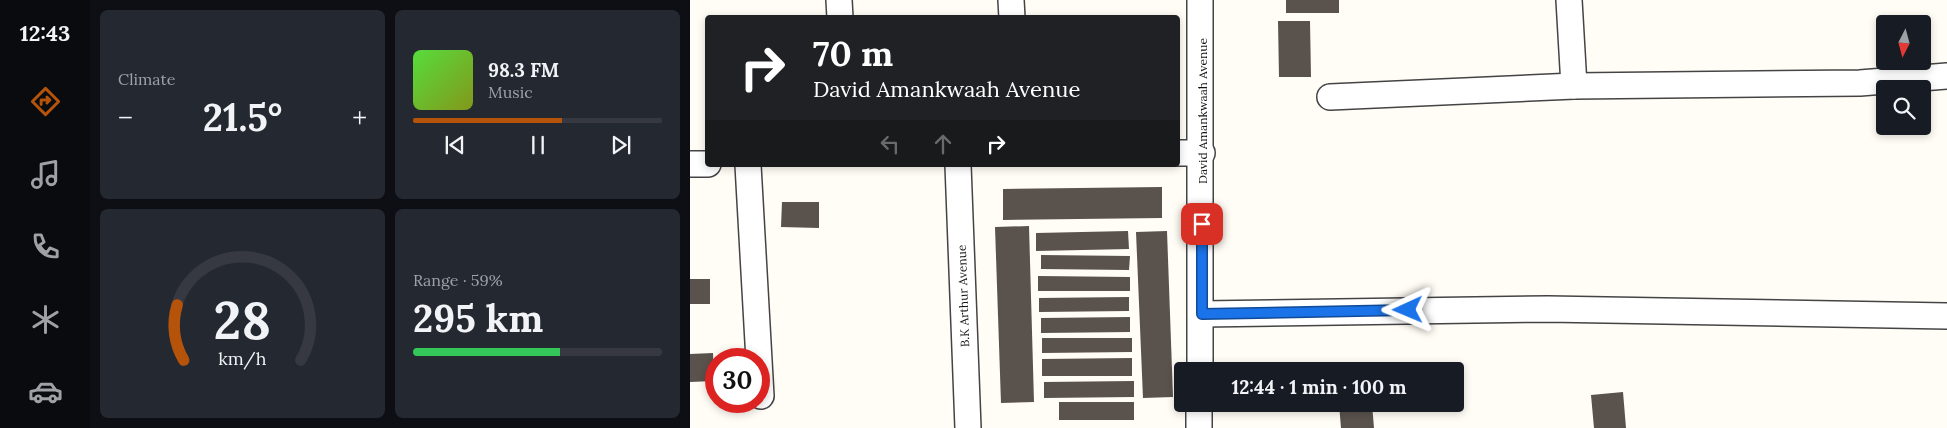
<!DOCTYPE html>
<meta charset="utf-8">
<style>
body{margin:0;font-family:Lora,serif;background:#242831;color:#f1f3f6;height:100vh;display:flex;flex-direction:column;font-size:19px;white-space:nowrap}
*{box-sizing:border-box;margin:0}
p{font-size:16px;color:#9ea1a6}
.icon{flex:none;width:28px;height:28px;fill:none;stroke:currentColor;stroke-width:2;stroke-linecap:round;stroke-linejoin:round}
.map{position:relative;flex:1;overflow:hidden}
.details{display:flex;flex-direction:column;gap:10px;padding:10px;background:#0d0f14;width:600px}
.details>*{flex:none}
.top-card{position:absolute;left:15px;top:15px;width:475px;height:152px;border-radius:5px;box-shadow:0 2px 8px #0003;background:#202124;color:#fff;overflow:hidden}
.needle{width:32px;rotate:186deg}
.buttons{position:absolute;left:1186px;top:15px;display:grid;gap:10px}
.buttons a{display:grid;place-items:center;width:55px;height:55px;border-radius:5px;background:#171b24;box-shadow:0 2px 8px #0003;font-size:25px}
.speed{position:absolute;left:15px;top:348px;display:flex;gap:10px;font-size:25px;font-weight:700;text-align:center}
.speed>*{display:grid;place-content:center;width:65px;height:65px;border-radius:50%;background:#171b24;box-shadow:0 2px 8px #0003;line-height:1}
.speed .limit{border:8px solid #d22;background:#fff;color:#111}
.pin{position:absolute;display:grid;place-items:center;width:42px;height:42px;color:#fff;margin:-21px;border-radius:10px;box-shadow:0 2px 8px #0006}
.me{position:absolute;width:55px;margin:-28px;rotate:269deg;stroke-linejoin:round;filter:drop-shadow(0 0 4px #0008)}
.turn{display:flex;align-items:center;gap:18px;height:105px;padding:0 25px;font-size:22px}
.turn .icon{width:65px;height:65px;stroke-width:2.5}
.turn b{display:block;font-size:35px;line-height:42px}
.lanes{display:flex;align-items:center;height:48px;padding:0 25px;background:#0003;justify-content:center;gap:25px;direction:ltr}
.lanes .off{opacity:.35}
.big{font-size:38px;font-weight:700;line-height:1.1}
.details .widget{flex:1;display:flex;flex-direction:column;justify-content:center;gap:8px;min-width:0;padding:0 18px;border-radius:8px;background:#242831}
.details .dial{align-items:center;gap:0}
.dial svg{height:130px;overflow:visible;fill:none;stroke:#363941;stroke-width:7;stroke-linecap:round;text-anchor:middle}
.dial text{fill:#f1f3f6;stroke:none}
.song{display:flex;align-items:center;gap:15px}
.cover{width:60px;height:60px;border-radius:8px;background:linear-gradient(135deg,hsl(110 70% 55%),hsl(70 70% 35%))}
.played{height:5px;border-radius:2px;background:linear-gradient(90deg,#b45309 60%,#363941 60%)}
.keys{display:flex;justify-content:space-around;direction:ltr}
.heat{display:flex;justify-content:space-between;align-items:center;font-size:28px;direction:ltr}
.charge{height:8px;border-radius:4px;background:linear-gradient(90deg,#34c759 59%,#363941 0)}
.details .tiles{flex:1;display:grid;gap:10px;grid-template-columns:repeat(2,1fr)}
.trip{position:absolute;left:484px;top:362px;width:290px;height:50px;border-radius:5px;background:#171b24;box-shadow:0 2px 8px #0003;font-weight:700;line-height:50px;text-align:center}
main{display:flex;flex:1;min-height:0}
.dock{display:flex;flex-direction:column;width:90px;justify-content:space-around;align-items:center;background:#090b0e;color:#9ea1a6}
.dock .icon{width:35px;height:35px}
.dock .on{color:#b45309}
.dock b{font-size:22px;color:#f1f3f6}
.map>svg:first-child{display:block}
.building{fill:#5a524d}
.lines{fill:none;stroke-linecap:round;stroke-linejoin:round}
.minor-casing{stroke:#444;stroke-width:28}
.minor{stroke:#fff;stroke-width:25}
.route-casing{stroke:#114b97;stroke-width:12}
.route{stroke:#1a73e8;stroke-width:9}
.labels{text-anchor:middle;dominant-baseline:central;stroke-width:5;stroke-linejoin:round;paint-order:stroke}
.street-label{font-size:12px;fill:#111;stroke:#fff}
</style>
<main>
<nav class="dock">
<b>12:43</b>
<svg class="icon on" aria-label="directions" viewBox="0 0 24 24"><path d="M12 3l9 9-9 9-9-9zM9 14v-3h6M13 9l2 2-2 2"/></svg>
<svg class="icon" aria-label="music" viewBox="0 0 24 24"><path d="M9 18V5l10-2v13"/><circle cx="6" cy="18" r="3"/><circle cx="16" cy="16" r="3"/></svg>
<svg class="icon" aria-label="phone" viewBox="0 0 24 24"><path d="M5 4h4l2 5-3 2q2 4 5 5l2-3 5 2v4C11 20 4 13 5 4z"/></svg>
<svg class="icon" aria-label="climate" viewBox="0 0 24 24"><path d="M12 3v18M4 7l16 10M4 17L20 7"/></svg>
<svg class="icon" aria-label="car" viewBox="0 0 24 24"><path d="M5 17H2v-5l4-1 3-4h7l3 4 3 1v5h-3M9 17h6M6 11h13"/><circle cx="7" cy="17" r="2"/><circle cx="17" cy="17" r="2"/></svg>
</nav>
<section class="details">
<div class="tiles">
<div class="widget"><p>Climate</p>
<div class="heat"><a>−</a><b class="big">21.5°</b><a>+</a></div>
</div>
<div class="widget">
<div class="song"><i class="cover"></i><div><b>98.3 FM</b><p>Music</p></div></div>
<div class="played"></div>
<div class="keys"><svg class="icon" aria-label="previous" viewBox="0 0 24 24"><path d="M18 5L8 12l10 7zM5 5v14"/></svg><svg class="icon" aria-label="pause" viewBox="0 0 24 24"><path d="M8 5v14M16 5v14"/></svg><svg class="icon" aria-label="next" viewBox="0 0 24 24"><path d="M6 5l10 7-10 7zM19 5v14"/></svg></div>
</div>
<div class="widget dial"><svg viewBox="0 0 100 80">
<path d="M14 69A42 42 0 1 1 86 69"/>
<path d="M14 69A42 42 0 0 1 10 35" stroke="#b45309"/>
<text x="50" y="56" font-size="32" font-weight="700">28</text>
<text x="50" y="72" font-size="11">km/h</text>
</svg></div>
<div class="widget"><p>Range · 59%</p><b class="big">295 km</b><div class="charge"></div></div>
</div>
</section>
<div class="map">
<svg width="1257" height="428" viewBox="0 0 1257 428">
<rect width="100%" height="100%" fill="#fffdf5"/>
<g class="building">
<rect x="596" y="0" width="53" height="13"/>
<polygon points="588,21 620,21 621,77 589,77"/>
<polygon points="472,187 472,218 313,220 313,189"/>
<polygon points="92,202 129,202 129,228 91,227"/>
<polygon points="339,226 344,402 311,403 305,227"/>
<polygon points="438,231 439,249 346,251 346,233"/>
<polygon points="477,231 483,397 453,398 446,232"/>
<polygon points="351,255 440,256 439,270 351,269"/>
<polygon points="348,276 440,277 440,291 348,291"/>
<rect x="0" y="279" width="20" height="25"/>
<polygon points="439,297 439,311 349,312 349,298"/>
<polygon points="440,317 440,332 351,333 351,318"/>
<polygon points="352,338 442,338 442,352 352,353"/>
<polygon points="23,353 24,381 0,382 0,354"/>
<polygon points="442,358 442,376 352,376 352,359"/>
<polygon points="444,381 444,397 354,398 354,382"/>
<polygon points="933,392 936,428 904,428 901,395"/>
<rect x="369" y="402" width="75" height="18"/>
<polygon points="649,404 682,404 684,428 651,428"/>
</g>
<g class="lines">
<defs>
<g id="minor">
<polyline points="149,0 150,18"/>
<polyline points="321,0 322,18"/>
<polyline points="510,0 510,371"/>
<polyline points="879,0 884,86"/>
<polyline points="640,97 884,86 1170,83 1257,76"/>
<polyline points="488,153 512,153"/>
<polyline points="0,164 18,164"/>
<polyline points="58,165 71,396"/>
<polyline points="268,165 278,428"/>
<polyline points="512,314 858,309 1257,316"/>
<polyline points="509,428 509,404"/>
</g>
</defs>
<use href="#minor" class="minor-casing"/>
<use href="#minor" class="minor"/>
</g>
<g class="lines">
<defs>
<polyline id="route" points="512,224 512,314 718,310"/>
</defs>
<use href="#route" class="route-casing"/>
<use href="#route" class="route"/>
</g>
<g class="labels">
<g class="street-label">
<text transform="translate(512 111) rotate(-90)">David Amankwaah Avenue</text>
<text transform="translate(273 296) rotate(-92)">B.K Arthur Avenue</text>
</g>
</g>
</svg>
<div class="buttons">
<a><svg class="needle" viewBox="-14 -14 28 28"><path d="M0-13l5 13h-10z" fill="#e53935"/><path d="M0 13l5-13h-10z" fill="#9ea1a6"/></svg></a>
<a><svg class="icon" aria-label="search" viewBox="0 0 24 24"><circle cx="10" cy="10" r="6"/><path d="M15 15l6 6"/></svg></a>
</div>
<div class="speed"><div class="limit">30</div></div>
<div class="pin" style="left:512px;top:224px;background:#d93025"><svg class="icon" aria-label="arrive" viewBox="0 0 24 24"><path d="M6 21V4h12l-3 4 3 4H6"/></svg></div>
<svg class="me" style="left:718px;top:310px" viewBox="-20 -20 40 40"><path d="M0-17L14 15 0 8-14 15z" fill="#1a73e8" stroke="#fff" stroke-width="4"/></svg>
<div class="trip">12:44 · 1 min · 100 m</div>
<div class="top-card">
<div class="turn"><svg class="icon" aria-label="right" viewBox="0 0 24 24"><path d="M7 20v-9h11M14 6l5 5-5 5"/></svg><div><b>70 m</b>David Amankwaah Avenue</div></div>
<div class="lanes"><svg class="icon off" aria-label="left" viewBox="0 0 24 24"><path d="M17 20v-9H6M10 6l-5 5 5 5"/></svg><svg class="icon off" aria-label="ahead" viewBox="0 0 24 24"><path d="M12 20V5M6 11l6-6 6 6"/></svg><svg class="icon" aria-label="right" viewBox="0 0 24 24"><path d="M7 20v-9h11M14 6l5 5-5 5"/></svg></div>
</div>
</div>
</main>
